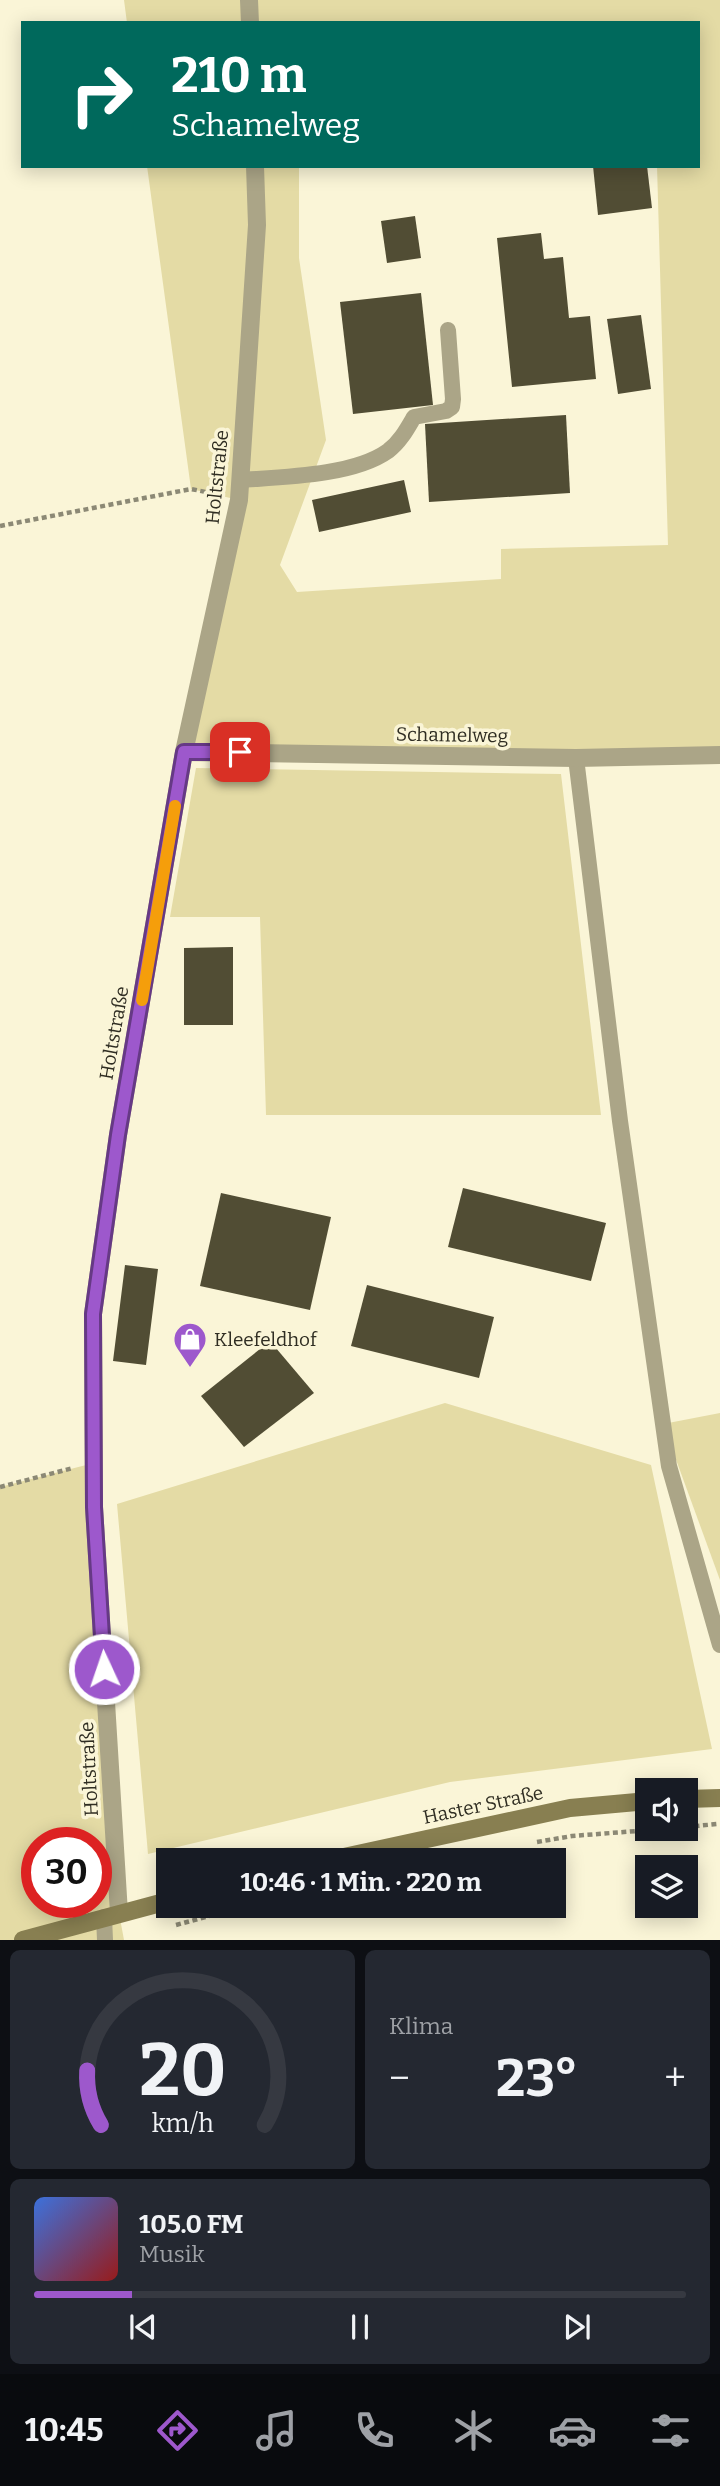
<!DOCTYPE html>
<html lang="de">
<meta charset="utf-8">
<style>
body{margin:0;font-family:Bitter,serif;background:#242831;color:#f1f3f6;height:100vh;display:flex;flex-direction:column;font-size:26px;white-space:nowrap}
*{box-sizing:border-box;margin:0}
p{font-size:23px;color:#9ea1a6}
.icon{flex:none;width:38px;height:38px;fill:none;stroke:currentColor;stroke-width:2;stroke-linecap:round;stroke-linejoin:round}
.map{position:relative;height:1940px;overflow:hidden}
.drawer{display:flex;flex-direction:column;gap:10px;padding:10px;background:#0d0f14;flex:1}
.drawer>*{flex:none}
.banner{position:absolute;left:21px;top:21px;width:679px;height:147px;border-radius:0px;box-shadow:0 4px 18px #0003;background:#00695c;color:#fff;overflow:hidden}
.controls{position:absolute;left:635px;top:1778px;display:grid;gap:14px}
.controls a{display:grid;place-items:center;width:63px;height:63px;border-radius:0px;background:#171b24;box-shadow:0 4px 18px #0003;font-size:35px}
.speed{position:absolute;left:21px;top:1827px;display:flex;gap:14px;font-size:35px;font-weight:700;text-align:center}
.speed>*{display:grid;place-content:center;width:91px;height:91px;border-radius:50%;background:#171b24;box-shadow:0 4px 18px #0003;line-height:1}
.speed .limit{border:10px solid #d22;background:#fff;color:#111}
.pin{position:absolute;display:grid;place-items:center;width:60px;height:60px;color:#fff;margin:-30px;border-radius:14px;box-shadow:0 4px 10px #0006}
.me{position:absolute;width:77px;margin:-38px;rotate:357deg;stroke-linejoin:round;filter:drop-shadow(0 0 5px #0008)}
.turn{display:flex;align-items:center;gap:24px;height:147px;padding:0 35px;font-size:32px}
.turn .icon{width:91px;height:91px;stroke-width:2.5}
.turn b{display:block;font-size:49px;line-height:60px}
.big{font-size:52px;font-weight:700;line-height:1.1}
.drawer .widget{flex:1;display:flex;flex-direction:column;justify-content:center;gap:10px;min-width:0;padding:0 24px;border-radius:10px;background:#242831}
.drawer .dial{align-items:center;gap:0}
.dial svg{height:182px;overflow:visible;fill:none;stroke:#363941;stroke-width:7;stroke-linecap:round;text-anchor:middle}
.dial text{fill:#f1f3f6;stroke:none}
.song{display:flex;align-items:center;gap:21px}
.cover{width:84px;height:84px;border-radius:10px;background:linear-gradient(135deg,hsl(220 70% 55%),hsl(0 70% 35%))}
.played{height:7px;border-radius:4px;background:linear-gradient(90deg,#9d58cc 15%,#363941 15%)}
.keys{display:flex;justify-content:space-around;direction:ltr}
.heat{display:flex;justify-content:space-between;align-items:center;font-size:38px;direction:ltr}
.drawer .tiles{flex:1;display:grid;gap:10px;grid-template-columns:1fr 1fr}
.widget:last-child{grid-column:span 2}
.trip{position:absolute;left:156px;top:1848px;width:410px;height:70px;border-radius:0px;background:#171b24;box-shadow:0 4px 18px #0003;font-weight:700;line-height:70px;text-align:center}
.dock{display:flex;height:112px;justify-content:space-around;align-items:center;background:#090b0e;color:#9ea1a6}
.dock .icon{width:49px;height:49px}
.dock .current{color:#9d58cc}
.dock b{font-size:32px;color:#f1f3f6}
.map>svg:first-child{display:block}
.green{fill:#e4dba5;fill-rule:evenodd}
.building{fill:#514d34}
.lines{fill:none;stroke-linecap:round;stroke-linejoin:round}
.path{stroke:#8c8975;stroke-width:4.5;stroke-dasharray:5 3.5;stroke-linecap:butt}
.service{stroke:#aba587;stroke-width:16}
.minor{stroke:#aba587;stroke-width:18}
.secondary{stroke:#887f51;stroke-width:18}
.route-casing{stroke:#663985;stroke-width:18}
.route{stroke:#9d58cc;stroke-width:12}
.slow{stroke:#f59e0b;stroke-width:12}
.labels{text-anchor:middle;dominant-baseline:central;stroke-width:7;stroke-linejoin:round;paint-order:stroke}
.street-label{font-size:19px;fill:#2f2d22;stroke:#faf5d7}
.poi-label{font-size:19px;fill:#2f2d22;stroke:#faf5d7;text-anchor:start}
</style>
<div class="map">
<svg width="720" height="1940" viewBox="0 0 720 1940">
<rect width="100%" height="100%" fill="#faf5d7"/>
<g class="green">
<polygon points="124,0 720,0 720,755 184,752 239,500 191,489 147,166 299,166 299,258 326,440 280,565 297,592 501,579 501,549 668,545 657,166 698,166 698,23 127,23"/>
<polygon points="196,768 561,774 601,1115 266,1115 260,917 170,917"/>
<polygon points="445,1403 651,1465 712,1749 450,1782 148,1854 117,1504"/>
<polygon points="720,1413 720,1580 663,1424"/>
<path d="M94,1463L119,1913L124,1940H0V1487ZM37,1843H96V1902H37Z"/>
</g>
<g class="building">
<polygon points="593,166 647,166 652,208 598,215"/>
<polygon points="415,216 421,258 387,263 381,221"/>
<polygon points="541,233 544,259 563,257 569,318 590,316 596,379 512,387 497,238"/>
<polygon points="421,293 433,405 353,414 340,302"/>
<polygon points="641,315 651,389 618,394 607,319"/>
<polygon points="566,415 570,493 429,502 425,424"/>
<polygon points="404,480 411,512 319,532 312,500"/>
<polygon points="233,947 233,1025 184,1025 184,948"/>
<polygon points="463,1188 606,1223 591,1281 448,1247"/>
<polygon points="221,1193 331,1217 310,1310 200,1286"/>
<polygon points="125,1265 158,1269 146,1365 113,1361"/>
<polygon points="367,1285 494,1317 479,1378 351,1346"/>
<polygon points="270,1341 314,1393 244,1447 201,1396"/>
</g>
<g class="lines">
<g class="path">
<polyline points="0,526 191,489 216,494"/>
<polyline points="0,1487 73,1468"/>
<polyline points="686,1827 717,1824"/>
<polyline points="537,1842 572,1836 663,1829"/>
<polyline points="176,1925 246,1906"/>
</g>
<g class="service">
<path d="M240,480C282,477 353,476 388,451C400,442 407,429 414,417L446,411L452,407L453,399L448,330"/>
<polyline points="576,758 620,1121 669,1466 720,1645"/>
<polyline points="104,1917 105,1940"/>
</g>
<g class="minor">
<polyline points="249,0 250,23"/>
<polyline points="184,752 576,758 720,755"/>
<polyline points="119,1913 94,1507 93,1314 118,1135 184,752 239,500 257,225 255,166"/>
</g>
<g class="secondary">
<polyline points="686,1799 720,1798"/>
<polyline points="330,1860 570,1808 648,1801"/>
<polyline points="23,1940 168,1901"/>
</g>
</g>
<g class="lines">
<defs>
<polyline id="route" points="104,1669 94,1507 93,1314 118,1135 184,752 240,752"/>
</defs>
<use href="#route" class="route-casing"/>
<use href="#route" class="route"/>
<polyline class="slow" points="142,1000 175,806"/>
</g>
<defs>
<symbol id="shop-pin" viewBox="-11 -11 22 30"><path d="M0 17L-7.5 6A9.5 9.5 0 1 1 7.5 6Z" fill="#9d58cc" stroke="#faf5d7"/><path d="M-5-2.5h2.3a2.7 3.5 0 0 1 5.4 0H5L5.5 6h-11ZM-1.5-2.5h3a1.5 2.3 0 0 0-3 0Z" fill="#fff"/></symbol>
</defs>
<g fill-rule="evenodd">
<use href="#shop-pin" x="171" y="1320" width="38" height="52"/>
</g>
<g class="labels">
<g class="street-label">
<text transform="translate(217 477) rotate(-84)">Holtstraße</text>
<text transform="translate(452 735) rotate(1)">Schamelweg</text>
<text transform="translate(114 1033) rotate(-80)">Holtstraße</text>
<text transform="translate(89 1769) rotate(-93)">Holtstraße</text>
<text transform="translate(483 1805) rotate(-12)">Haster Straße</text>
</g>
<g class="poi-label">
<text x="214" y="1339">Kleefeldhof</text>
</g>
</g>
</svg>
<div class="controls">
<a><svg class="icon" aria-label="sound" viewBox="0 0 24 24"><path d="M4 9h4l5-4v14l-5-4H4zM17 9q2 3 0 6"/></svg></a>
<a><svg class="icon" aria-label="layers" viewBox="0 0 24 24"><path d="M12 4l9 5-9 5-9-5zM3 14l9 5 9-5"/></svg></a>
</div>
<div class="speed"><div class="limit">30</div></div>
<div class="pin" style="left:240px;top:752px;background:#d93025"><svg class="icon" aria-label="arrive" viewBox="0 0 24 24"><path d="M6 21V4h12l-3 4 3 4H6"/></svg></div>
<svg class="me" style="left:104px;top:1669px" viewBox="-20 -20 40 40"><circle r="17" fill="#9d58cc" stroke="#fff" stroke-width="3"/><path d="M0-11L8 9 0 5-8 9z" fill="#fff"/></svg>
<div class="trip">10:46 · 1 Min. · 220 m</div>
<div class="banner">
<div class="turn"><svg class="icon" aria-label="right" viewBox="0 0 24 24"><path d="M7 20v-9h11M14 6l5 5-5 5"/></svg><div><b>210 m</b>Schamelweg</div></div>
</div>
</div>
<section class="drawer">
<div class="tiles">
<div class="widget dial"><svg viewBox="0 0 100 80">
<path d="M14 69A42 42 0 1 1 86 69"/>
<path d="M14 69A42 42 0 0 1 8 45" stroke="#9d58cc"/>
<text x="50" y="56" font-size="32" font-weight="700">20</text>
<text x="50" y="72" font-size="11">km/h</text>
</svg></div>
<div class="widget"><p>Klima</p>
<div class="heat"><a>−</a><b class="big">23°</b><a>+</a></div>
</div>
<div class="widget">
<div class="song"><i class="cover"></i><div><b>105.0 FM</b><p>Musik</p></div></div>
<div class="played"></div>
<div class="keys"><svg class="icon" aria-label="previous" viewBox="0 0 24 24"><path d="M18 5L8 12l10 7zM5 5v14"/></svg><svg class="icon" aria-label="pause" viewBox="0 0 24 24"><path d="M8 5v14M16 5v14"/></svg><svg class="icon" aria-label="next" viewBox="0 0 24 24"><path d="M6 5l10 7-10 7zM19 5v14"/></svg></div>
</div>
</div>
</section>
<nav class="dock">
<b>10:45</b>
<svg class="icon current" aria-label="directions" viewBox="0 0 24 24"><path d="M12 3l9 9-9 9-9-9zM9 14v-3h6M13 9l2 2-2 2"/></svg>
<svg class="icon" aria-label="music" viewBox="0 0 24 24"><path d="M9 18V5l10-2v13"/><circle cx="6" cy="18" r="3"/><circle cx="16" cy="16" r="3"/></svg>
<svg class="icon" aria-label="phone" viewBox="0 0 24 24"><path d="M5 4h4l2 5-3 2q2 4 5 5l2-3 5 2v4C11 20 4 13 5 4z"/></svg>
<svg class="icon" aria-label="climate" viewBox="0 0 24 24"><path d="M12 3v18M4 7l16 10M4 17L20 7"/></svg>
<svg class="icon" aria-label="car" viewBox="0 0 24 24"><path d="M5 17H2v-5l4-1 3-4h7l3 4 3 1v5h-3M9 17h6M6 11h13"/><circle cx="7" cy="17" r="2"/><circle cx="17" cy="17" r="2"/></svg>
<svg class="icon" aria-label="filters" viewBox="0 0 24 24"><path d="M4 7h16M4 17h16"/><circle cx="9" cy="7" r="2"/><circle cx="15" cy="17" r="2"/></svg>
</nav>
